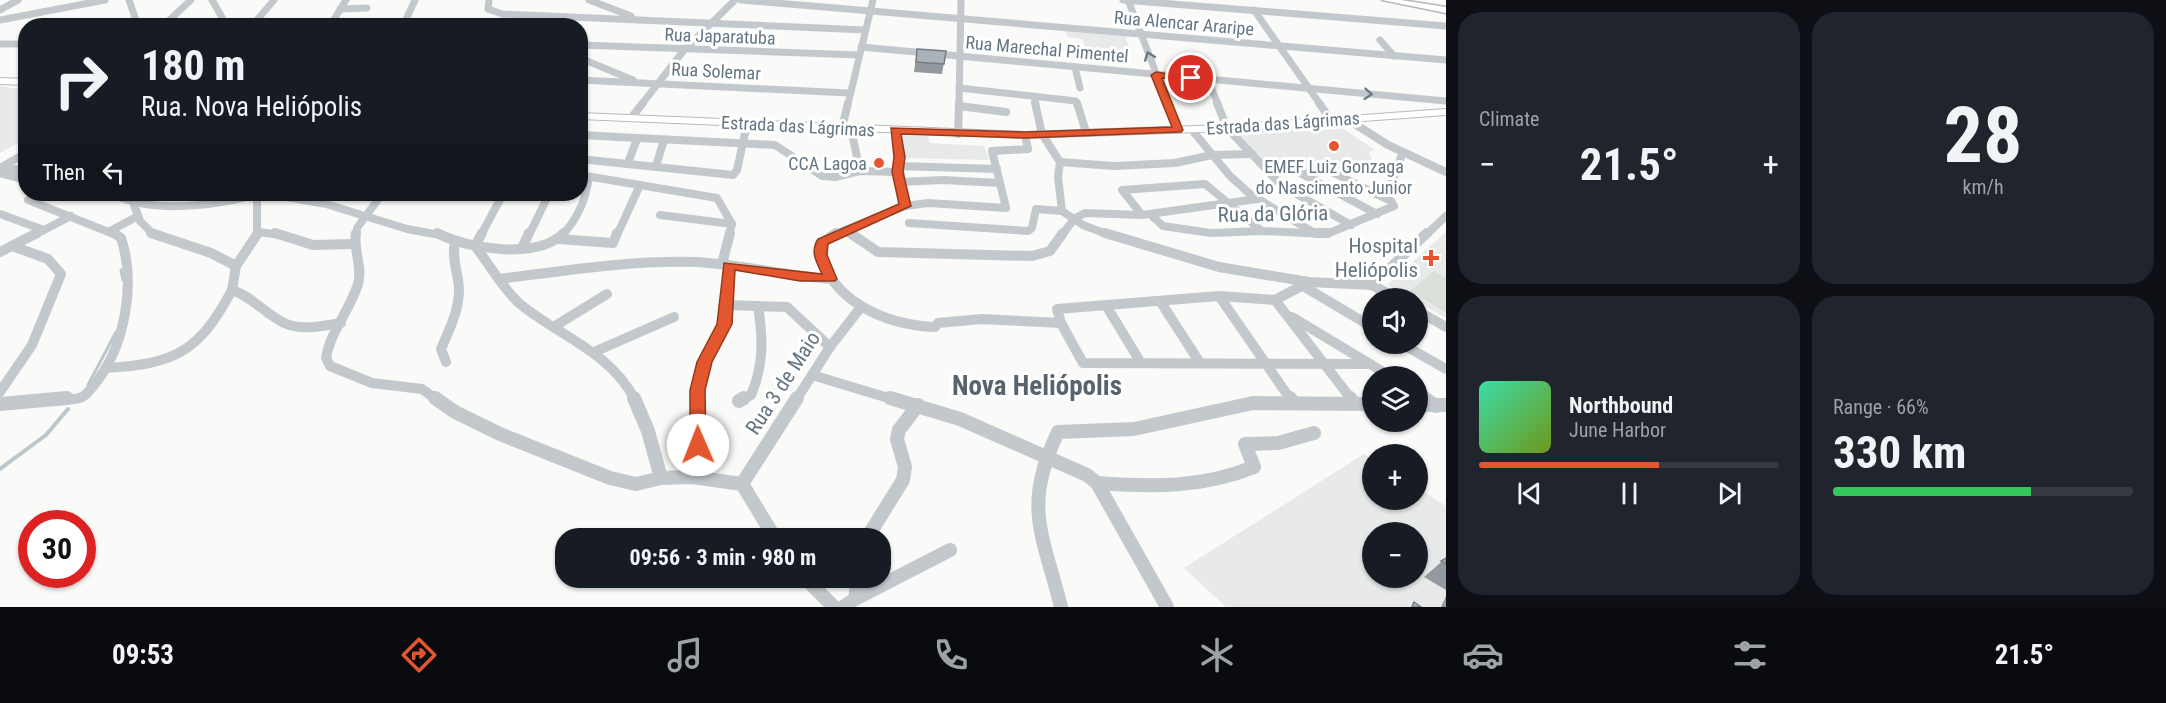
<!DOCTYPE html>
<meta charset="utf-8">
<style>
body{margin:0;font-family:"Roboto Condensed",sans-serif;background:#20242c;color:#f1f3f6;height:100vh;display:flex;flex-direction:column;font-size:22px;white-space:nowrap}
*{box-sizing:border-box;margin:0}
p{font-size:20px;color:#9ea1a6}
.icon{flex:none;width:33px;height:33px;fill:none;stroke:currentColor;stroke-width:2;stroke-linecap:round;stroke-linejoin:round}
.map{position:relative;flex:1;overflow:hidden}
.side{display:flex;flex-direction:column;gap:12px;padding:12px;background:#0d0f14;width:720px}
.side>*{flex:none}
.banner{position:absolute;left:18px;top:18px;width:570px;height:183px;border-radius:24px;box-shadow:0 2px 4px #0004;background:#171b24;color:#f1f3f6;overflow:hidden}
.fabs{position:absolute;left:1362px;top:288px;display:grid;gap:12px}
.fabs a{display:grid;place-items:center;width:66px;height:66px;border-radius:50%;background:#171b24;box-shadow:0 2px 4px #0004;font-size:30px}
.speed{position:absolute;left:18px;top:510px;display:flex;gap:12px;font-size:30px;font-weight:700;text-align:center}
.speed>*{display:grid;place-content:center;width:78px;height:78px;border-radius:50%;background:#171b24;box-shadow:0 2px 4px #0004;line-height:1}
.speed .limit{border:9px solid #d22;background:#fff;color:#111}
.pin{position:absolute;display:grid;place-items:center;width:51px;height:51px;color:#fff;margin:-26px;border:3px solid #fff;border-radius:50%;box-shadow:0 2px 6px #0007}
.me{position:absolute;width:66px;margin:-33px;rotate:359deg;stroke-linejoin:round;filter:drop-shadow(0 0 4px #0008)}
.turn{display:flex;align-items:center;gap:21px;height:126px;padding:0 24px;font-size:27px}
.turn .icon{width:78px;height:78px;stroke-width:2.5}
.turn b{display:block;font-size:42px;line-height:51px}
.then{display:flex;align-items:center;height:57px;padding:0 24px;background:#0003;gap:12px;font-size:22px}
.big{font-size:45px;font-weight:700;line-height:1.1}
.side .card{flex:1;display:flex;flex-direction:column;justify-content:center;gap:9px;min-width:0;padding:0 21px;border-radius:24px;background:#20242c}
.side .dial{align-items:center;gap:0}
.dial b{font-size:78px;line-height:1}
.song{display:flex;align-items:center;gap:18px}
.cover{width:72px;height:72px;border-radius:9px;background:linear-gradient(135deg,hsl(160 70% 55%),hsl(80 70% 35%))}
.played{height:6px;border-radius:3px;background:linear-gradient(90deg,#e4572e 60%,#363941 60%)}
.keys{display:flex;justify-content:space-around;direction:ltr}
.heat{display:flex;justify-content:space-between;align-items:center;font-size:33px;direction:ltr}
.charge{height:9px;border-radius:4px;background:linear-gradient(90deg,#34c759 66%,#363941 0)}
.side .tiles{flex:1;display:grid;gap:12px;grid-template-columns:repeat(2,1fr)}
.trip{position:absolute;left:555px;top:528px;width:336px;height:60px;border-radius:24px;background:#171b24;box-shadow:0 2px 4px #0004;font-weight:700;line-height:60px;text-align:center}
.tabs{display:flex;height:96px;justify-content:space-around;align-items:center;background:#090b0e;color:#9ea1a6}
.tabs .icon{width:42px;height:42px}
.tabs .on{color:#e4572e}
.tabs b{font-size:27px;color:#f1f3f6}
main{display:flex;flex:1;min-height:0}
.map>svg:first-child{display:block}
.built{fill:#e8e9e9;fill-rule:evenodd}
.green{fill:#dadfd7}
.lines{fill:none;stroke-linecap:round;stroke-linejoin:round}
.stream-far1{stroke:#bbc7cb;stroke-width:3}
.stream{stroke:#bbc7cb;stroke-width:4}
.major-casing{stroke:#b5babe;stroke-width:2}
.highway-casing{stroke:#b4b9bd;stroke-width:3}
.minor-far3{stroke:#c3c8cc;stroke-width:7}
.minor-far2{stroke:#c3c8cc;stroke-width:8}
.minor-far1{stroke:#c3c8cc;stroke-width:10}
.minor{stroke:#c3c8cc;stroke-width:14}
.major{fill:#fff;fill-rule:evenodd}
.highway{fill:#fff;fill-rule:evenodd}
.wall{fill:#929a9f}
.building{fill:#aab3b9;stroke:#777d82;stroke-width:1.5}
.oneway{stroke:#6a7a87}
.route{fill:#e4572e;stroke:#94391e;stroke-width:1.5}
.poi-dot{fill:#e4572e;stroke:#fff;stroke-width:2}
.labels{text-anchor:middle;dominant-baseline:central;stroke-width:6;stroke-linejoin:round;paint-order:stroke}
.far-street-label{font-size:18px;fill:#657683;stroke:#fff}
.far-poi-label{font-size:18px;fill:#657683;stroke:#fff;text-anchor:end}
.street-label{font-size:21px;fill:#657683;stroke:#fff}
.poi-label{font-size:21px;fill:#657683;stroke:#fff;text-anchor:end}
.district-label{font-size:27px;font-weight:bold;fill:#57646e;stroke:#fff}
</style>
<main>
<div class="map">
<svg width="1446" height="607" viewBox="0 0 1446 607">
<rect width="100%" height="100%" fill="#fafaf8"/>
<g class="built">
<polygon points="1066,31 1125,36 1131,52 1085,48 1083,39 1067,37"/>
<polygon points="0,86 26,90 25,139 0,153"/>
<polygon points="1336,124 1375,150 1369,152 1373,163 1328,170 1274,173 1235,132"/>
<polygon points="897,135 928,136 930,143 984,146 989,160 903,158"/>
<polygon points="1446,232 1446,318 1418,302 1418,298 1412,298 1387,285"/>
<path d="M1364,454L1372,459V500H1418V488L1446,506V607H1226L1184,568ZM1372,532H1418V578H1372Z"/>
</g>
<polygon class="green" points="1434,271 1446,278 1446,312 1410,291"/>
<g class="lines">
<g class="stream-far1">
<polyline points="121,270 123,280"/>
<polyline points="88,385 116,332"/>
</g>
<polyline class="stream" points="0,469 46,435 68,409"/>
<defs>
<g id="major">
<polygon points="0,78 26,79 26,85 0,84"/>
<polygon points="1446,109 1446,115 1227,131 1025,138 580,119 580,113 1025,132 1227,125"/>
</g>
<polygon id="highway" points="1382,0 1401,0 1446,7 1446,13"/>
</defs>
<use href="#major" class="major-casing"/>
<use href="#highway" class="highway-casing"/>
<g class="minor-far3">
<polyline points="129,0 138,26"/>
<polyline points="212,0 227,26"/>
<polyline points="489,0 488,9 502,14 865,30"/>
<polyline points="589,0 631,16"/>
<polyline points="741,0 1446,60"/>
<polyline points="1123,0 1446,26"/>
<polyline points="1128,0 1168,104"/>
<polyline points="340,9 367,8"/>
<polyline points="0,10 18,0"/>
<polyline points="1254,10 1320,104"/>
<polyline points="0,20 105,0"/>
<polyline points="163,26 191,0"/>
<polyline points="252,26 274,0"/>
<polyline points="330,26 346,0"/>
<polyline points="403,26 415,0"/>
<polyline points="519,26 551,21"/>
<polyline points="1380,40 1394,56"/>
<polyline points="0,44 26,44"/>
<polyline points="580,45 859,55"/>
<polyline points="861,47 1446,101"/>
<polyline points="580,58 633,80"/>
<polyline points="1075,67 1080,88"/>
<polyline points="580,80 849,93"/>
<polyline points="1208,80 1218,104"/>
<polyline points="959,88 1076,101 1077,104"/>
<polyline points="1034,97 1036,104"/>
<polyline points="642,104 684,50 735,0"/>
<polyline points="848,104 873,0"/>
<polyline points="959,104 961,0"/>
</g>
<g class="minor-far2">
<polyline points="1035,103 1042,134 1060,162 1058,177 1062,211"/>
<polyline points="1077,103 1086,132"/>
<polyline points="1168,103 1178,130"/>
<polyline points="1217,103 1227,128 1281,185 1351,225"/>
<polyline points="1319,103 1331,120"/>
<polyline points="959,106 1006,112"/>
<polyline points="631,118 643,103"/>
<polyline points="1347,119 1388,145 1446,172"/>
<polyline points="842,128 848,103"/>
<polyline points="851,129 860,171"/>
<polyline points="1192,130 1230,176 1250,194 1311,231"/>
<polyline points="895,131 905,206"/>
<polyline points="958,134 959,103"/>
<polyline points="580,135 775,145 822,176 835,177 860,171 898,172"/>
<polyline points="580,159 733,175 737,170 747,124"/>
<polyline points="1060,162 1114,166 1175,163 1212,155 1252,154"/>
<polyline points="628,163 637,139"/>
<polyline points="656,166 664,140"/>
<polyline points="898,166 997,169"/>
<polyline points="1,167 26,171"/>
<polyline points="0,168 26,153"/>
<polyline points="0,173 26,180"/>
<polyline points="580,175 717,198 732,224 729,235"/>
<polyline points="899,182 943,180 1000,183 992,151 1028,149 1025,135"/>
<polyline points="37,194 28,200 116,235"/>
<path d="M108,194C118,196 126,200 135,202C170,211 223,204 258,194"/>
<polyline points="269,194 326,204 407,229 440,235"/>
<polyline points="1376,194 1330,171 1302,174 1377,214"/>
<polyline points="133,202 140,221 154,235"/>
<polyline points="0,214 44,230 34,235"/>
<polyline points="1150,214 1163,226 1211,233 1262,231 1327,234 1394,206 1391,201 1376,194 1391,184 1403,152"/>
<polyline points="660,215 732,224"/>
<polyline points="1142,215 1122,190 1205,184 1262,231"/>
<polyline points="909,223 1028,231 1032,228 1036,209 1062,211 1083,225 1109,235"/>
<polyline points="44,230 71,216"/>
<polyline points="845,230 852,235"/>
<polyline points="110,231 138,216"/>
<polyline points="259,232 280,235"/>
<polyline points="257,235 257,199 261,194"/>
<polyline points="356,235 357,228 382,194"/>
<polyline points="481,235 503,194"/>
<polyline points="529,235 549,194"/>
<path d="M562,235C578,219 586,198 589,177"/>
<polyline points="617,235 640,185"/>
<polyline points="833,235 905,206 928,203 1006,208 1000,183"/>
<polyline points="1062,235 1074,219 1085,213 1142,215 1257,199"/>
<polyline points="1426,235 1446,216"/>
</g>
<g class="minor-far1">
<polyline points="151,233 211,253 236,266"/>
<path d="M258,233L236,266L232,290C253,297 265,314 284,323C302,331 323,326 341,323"/>
<polyline points="275,233 313,245 354,244"/>
<path d="M356,233C353,251 363,267 358,284C350,310 330,332 326,358L330,366L372,383L422,389L437,400"/>
<path d="M437,233C467,249 537,260 564,233"/>
<path d="M482,233L475,246C490,265 502,288 520,304C559,336 611,352 635,400"/>
<path d="M836,233L820,244C824,299 885,325 935,327L938,323L982,319L1061,323L1057,309L1219,296L1275,300L1309,282"/>
<polyline points="850,233 878,252 1032,256 1050,251 1063,233"/>
<polyline points="1105,233 1219,267 1309,282 1372,285 1396,298"/>
<polyline points="1315,233 1328,233"/>
<polyline points="558,239 613,243 617,233"/>
<polyline points="522,248 529,233"/>
<polyline points="0,252 37,233"/>
<polyline points="722,264 730,233"/>
<path d="M499,279C564,271 629,260 695,262C741,264 785,276 831,279"/>
<polyline points="1372,285 1427,233"/>
<polyline points="1303,286 1372,327"/>
<polyline points="1219,296 1291,400"/>
<polyline points="1275,300 1352,400"/>
<polyline points="1160,301 1200,363"/>
<polyline points="726,305 787,307 830,347"/>
<polyline points="1107,307 1141,363"/>
<polyline points="1418,311 1446,327"/>
<polyline points="1292,317 1390,376"/>
<polyline points="1061,323 1083,363 1370,364"/>
<polyline points="555,326 607,294"/>
<polyline points="1402,344 1446,369"/>
<polyline points="594,352 674,317"/>
<path d="M446,362L441,349C449,330 459,311 459,290C459,274 451,260 455,243"/>
<path d="M106,368C175,364 199,352 232,290"/>
<polyline points="812,375 895,400"/>
<polyline points="0,392 32,345 61,274 48,259 12,246"/>
<polyline points="1418,394 1427,400"/>
<path d="M49,400C58,399 74,401 82,397C87,395 94,385 98,380C125,343 136,283 121,238L114,233"/>
<polyline points="698,400 705,362 725,324 729,265"/>
<path d="M741,400L751,395C764,365 763,338 758,306"/>
<polyline points="796,400 830,347 861,307"/>
</g>
<g class="minor">
<polyline points="435,398 455,412 500,434 610,478 636,484 661,478"/>
<polyline points="634,398 648,431 661,478 692,477 742,484 775,538"/>
<polyline points="890,398 960,419 1087,475 1097,483 1167,607"/>
<polyline points="1290,398 1293,402"/>
<polyline points="1350,398 1354,403"/>
<polyline points="1424,398 1436,406"/>
<polyline points="739,401 744,398"/>
<polyline points="0,404 67,398"/>
<polyline points="1418,405 1446,405"/>
<polyline points="692,477 699,430 698,398"/>
<path d="M1097,483C1153,487 1202,488 1254,467L1245,444L1278,443L1314,433"/>
<polyline points="742,484 797,398"/>
<polyline points="867,538 903,480 905,467 897,439 899,430 918,405"/>
<polyline points="805,578 834,607"/>
<polyline points="855,599 950,550"/>
<polyline points="843,607 855,599 858,578"/>
<path d="M1061,607C1043,534 1022,507 1058,432L1134,429L1253,403L1372,404"/>
</g>
<use href="#major" class="major"/>
<use href="#highway" class="highway"/>
</g>
<g class="wall">
<polygon points="917,49 946,51 942,74 914,72"/>
<polygon points="26,109 26,119 21,111"/>
<polygon points="1446,558 1446,590 1424,577"/>
<polygon points="1446,596 1446,607 1441,607"/>
</g>
<g class="building">
<polygon points="917,49 946,51 944,64 916,62"/>
<polygon points="1446,558 1446,564 1441,561"/>
<polygon points="1414,602 1421,607 1412,607"/>
</g>
<defs><path id="oneway-chevron" d="M-2-3.5L2.5 0L-2 3.5" fill="none" stroke-width="1.6" stroke-linecap="round" stroke-linejoin="round" transform="scale(1.5)"/></defs>
<g class="oneway">
<use href="#oneway-chevron" transform="translate(1149 56) rotate(-110)"/>
<use href="#oneway-chevron" transform="translate(1368 94) rotate(5)"/>
</g>
<path class="route" d="M1156,72L1196,78L1191,81L1162,78L1183,130L1181,132L1025,138L901,134L905,157L903,172L911,206L828,244L827,255L837,279L835,281H800L735,270L732,324L712,362L705,390L706,445L704,450H692L690,445V390L697,362L717,324L724,263L822,274C816,261 810,252 818,239L899,204L892,172L894,157L891,128L1025,132L1172,127L1151,75Z"/>
<g class="poi-dot">
<circle cx="1334" cy="146" r="6"/>
<circle cx="879" cy="163" r="6"/>
<path d="M1428 249h6v6h6v6h-6v6h-6v-6h-6v-6h6z"/>
</g>
<g class="labels">
<g class="far-street-label">
<text transform="translate(1184 23) rotate(5)">Rua Alencar Araripe</text>
<text transform="translate(720 36) rotate(2)">Rua Japaratuba</text>
<text transform="translate(1047 49) rotate(5)">Rua Marechal Pimentel</text>
<text transform="translate(716 71) rotate(3)">Rua Solemar</text>
<text transform="translate(1283 123) rotate(-4)">Estrada das Lágrimas</text>
<text transform="translate(798 126) rotate(3)">Estrada das Lágrimas</text>
</g>
<g class="far-poi-label">
<text x="867" y="163">CCA Lagoa</text>
<text x="1334" y="166" text-anchor="middle">EMEF Luiz Gonzaga<tspan x="1334" dy="21">do Nascimento Junior</tspan></text>
</g>
<g class="street-label">
<text transform="translate(1273 214) rotate(-1)">Rua da Glória</text>
<text transform="translate(783 383) rotate(-57)">Rua 3 de Maio</text>
</g>
<g class="poi-label">
<text x="1418" y="246">Hospital<tspan x="1418" dy="24">Heliópolis</tspan></text>
</g>
<g class="district-label">
<text x="1037" y="386">Nova Heliópolis</text>
</g>
</g>
</svg>
<div class="fabs">
<a><svg class="icon" aria-label="sound" viewBox="0 0 24 24"><path d="M4 9h4l5-4v14l-5-4H4zM17 9q2 3 0 6"/></svg></a>
<a><svg class="icon" aria-label="layers" viewBox="0 0 24 24"><path d="M12 4l9 5-9 5-9-5zM3 14l9 5 9-5"/></svg></a>
<a>+</a>
<a>−</a>
</div>
<div class="speed"><div class="limit">30</div></div>
<div class="pin" style="left:1191px;top:78px;background:#d93025"><svg class="icon" aria-label="arrive" viewBox="0 0 24 24"><path d="M6 21V4h12l-3 4 3 4H6"/></svg></div>
<svg class="me" style="left:698px;top:445px" viewBox="-20 -20 40 40"><circle r="19" fill="#fff"/><path d="M0-13L10 11 0 6-10 11z" fill="#e4572e"/></svg>
<div class="trip">09:56 · 3 min · 980 m</div>
<div class="banner">
<div class="turn"><svg class="icon" aria-label="right" viewBox="0 0 24 24"><path d="M7 20v-9h11M14 6l5 5-5 5"/></svg><div><b>180 m</b>Rua. Nova Heliópolis</div></div>
<div class="then">Then<svg class="icon" aria-label="left" viewBox="0 0 24 24"><path d="M17 20v-9H6M10 6l-5 5 5 5"/></svg></div>
</div>
</div>
<section class="side">
<div class="tiles">
<div class="card"><p>Climate</p>
<div class="heat"><a>−</a><b class="big">21.5°</b><a>+</a></div>
</div>
<div class="card dial"><b>28</b><p>km/h</p></div>
<div class="card">
<div class="song"><i class="cover"></i><div><b>Northbound</b><p>June Harbor</p></div></div>
<div class="played"></div>
<div class="keys"><svg class="icon" aria-label="previous" viewBox="0 0 24 24"><path d="M18 5L8 12l10 7zM5 5v14"/></svg><svg class="icon" aria-label="pause" viewBox="0 0 24 24"><path d="M8 5v14M16 5v14"/></svg><svg class="icon" aria-label="next" viewBox="0 0 24 24"><path d="M6 5l10 7-10 7zM19 5v14"/></svg></div>
</div>
<div class="card"><p>Range · 66%</p><b class="big">330 km</b><div class="charge"></div></div>
</div>
</section>
</main>
<nav class="tabs">
<b>09:53</b>
<svg class="icon on" aria-label="directions" viewBox="0 0 24 24"><path d="M12 3l9 9-9 9-9-9zM9 14v-3h6M13 9l2 2-2 2"/></svg>
<svg class="icon" aria-label="music" viewBox="0 0 24 24"><path d="M9 18V5l10-2v13"/><circle cx="6" cy="18" r="3"/><circle cx="16" cy="16" r="3"/></svg>
<svg class="icon" aria-label="phone" viewBox="0 0 24 24"><path d="M5 4h4l2 5-3 2q2 4 5 5l2-3 5 2v4C11 20 4 13 5 4z"/></svg>
<svg class="icon" aria-label="climate" viewBox="0 0 24 24"><path d="M12 3v18M4 7l16 10M4 17L20 7"/></svg>
<svg class="icon" aria-label="car" viewBox="0 0 24 24"><path d="M5 17H2v-5l4-1 3-4h7l3 4 3 1v5h-3M9 17h6M6 11h13"/><circle cx="7" cy="17" r="2"/><circle cx="17" cy="17" r="2"/></svg>
<svg class="icon" aria-label="filters" viewBox="0 0 24 24"><path d="M4 7h16M4 17h16"/><circle cx="9" cy="7" r="2"/><circle cx="15" cy="17" r="2"/></svg>
<b>21.5°</b>
</nav>
